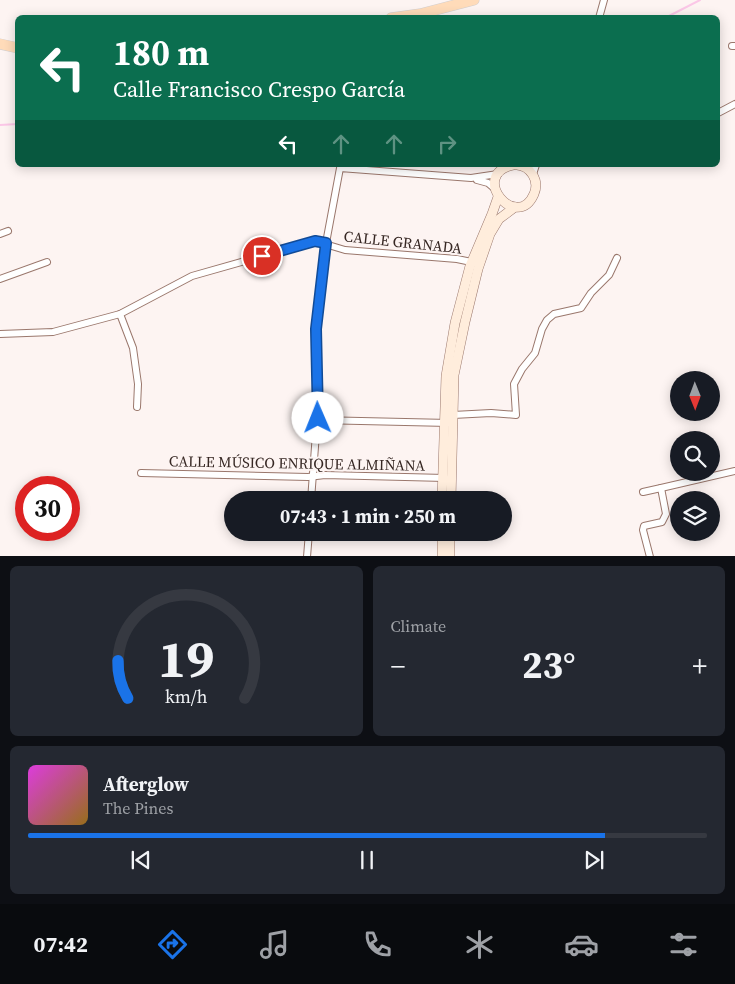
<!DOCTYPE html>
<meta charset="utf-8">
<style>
body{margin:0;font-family:"Source Serif 4",serif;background:#242831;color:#f1f3f6;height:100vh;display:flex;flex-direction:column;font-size:19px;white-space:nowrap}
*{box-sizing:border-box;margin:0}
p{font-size:16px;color:#9ea1a6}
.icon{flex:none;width:28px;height:28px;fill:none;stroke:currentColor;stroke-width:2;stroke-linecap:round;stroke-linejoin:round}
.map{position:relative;height:556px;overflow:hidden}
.sheet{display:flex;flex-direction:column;gap:10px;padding:10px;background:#0d0f14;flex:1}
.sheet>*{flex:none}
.banner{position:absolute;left:15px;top:15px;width:705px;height:152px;border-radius:8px;box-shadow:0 2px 12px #0003;background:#0b6e4f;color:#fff;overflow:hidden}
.needle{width:32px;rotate:179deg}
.controls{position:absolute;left:670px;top:371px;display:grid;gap:10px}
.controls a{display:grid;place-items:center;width:50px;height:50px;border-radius:50%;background:#171b24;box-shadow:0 2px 12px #0003;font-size:25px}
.speed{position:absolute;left:15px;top:476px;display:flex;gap:10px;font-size:25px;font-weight:700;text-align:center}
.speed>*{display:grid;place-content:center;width:65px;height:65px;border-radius:50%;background:#171b24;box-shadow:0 2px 12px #0003;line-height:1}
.speed .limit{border:8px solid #d22;background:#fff;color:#111}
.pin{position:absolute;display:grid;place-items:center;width:42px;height:42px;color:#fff;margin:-21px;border:2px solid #fff;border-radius:50%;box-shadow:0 1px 5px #0007}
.me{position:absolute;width:55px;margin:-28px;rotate:359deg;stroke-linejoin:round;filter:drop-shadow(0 0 4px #0008)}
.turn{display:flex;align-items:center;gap:18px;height:105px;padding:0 15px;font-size:22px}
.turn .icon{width:65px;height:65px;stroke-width:2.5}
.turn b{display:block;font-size:35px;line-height:42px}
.lanes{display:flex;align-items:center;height:48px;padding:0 15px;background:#0003;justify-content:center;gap:25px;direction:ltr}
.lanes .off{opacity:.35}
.big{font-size:38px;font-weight:700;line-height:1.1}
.sheet .tile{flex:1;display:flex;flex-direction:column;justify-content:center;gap:8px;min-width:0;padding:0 18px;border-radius:8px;background:#242831}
.sheet .dial{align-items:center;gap:0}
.dial svg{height:130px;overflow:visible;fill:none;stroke:#363941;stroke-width:7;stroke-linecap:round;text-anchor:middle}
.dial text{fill:#f1f3f6;stroke:none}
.song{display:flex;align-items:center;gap:15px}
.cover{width:60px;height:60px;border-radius:8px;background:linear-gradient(135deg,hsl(300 70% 55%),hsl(40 70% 35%))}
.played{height:5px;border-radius:2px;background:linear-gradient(90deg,#1a73e8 85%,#363941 85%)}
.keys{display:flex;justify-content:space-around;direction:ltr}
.heat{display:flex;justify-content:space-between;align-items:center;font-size:28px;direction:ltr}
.sheet .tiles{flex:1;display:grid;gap:10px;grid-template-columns:1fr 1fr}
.tile:last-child{grid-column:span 2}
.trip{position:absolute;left:224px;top:491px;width:288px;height:50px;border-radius:25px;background:#171b24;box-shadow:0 2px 12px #0003;font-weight:700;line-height:50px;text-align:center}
.tabs{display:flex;height:80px;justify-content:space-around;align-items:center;background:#090b0e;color:#9ea1a6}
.tabs .icon{width:35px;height:35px}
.tabs .current{color:#1a73e8}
.tabs b{font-size:22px;color:#f1f3f6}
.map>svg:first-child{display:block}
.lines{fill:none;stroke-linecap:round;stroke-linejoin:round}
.stream{stroke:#fbc7e7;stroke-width:2}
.street-casing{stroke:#9a776c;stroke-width:8}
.secondary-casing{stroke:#9a776c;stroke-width:10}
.primary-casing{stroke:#d3cfcf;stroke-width:11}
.street{stroke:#fff;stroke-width:6}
.secondary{stroke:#ffeddc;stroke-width:9}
.primary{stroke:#ffdbb9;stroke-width:10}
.route-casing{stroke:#114b97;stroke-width:12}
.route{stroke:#1a73e8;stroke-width:9}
.labels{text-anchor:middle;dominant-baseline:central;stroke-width:4;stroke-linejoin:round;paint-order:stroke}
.street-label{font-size:15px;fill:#362723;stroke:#fdf4f2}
</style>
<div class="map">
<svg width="735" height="557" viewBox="0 0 735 557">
<rect width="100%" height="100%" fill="#fdf4f2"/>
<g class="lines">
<g class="stream">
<polyline points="665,18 700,0"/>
<polyline points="0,125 18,124"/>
</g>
<defs>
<g id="street">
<polyline points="599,18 604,0"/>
<polyline points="732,46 735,46"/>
<polyline points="718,113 735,104"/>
<polyline points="533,174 536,165"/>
<polyline points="477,180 488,183 495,189"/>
<polyline points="0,234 8,231"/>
<polyline points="0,279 47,262"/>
<polyline points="120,314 133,348 138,384 137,407"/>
<polyline points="0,334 53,332 120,314 192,276 315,241 345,250 457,259 476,263"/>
<polyline points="453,415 491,413 516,415 514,384 522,369 535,353 542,329 547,320 554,314 581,308 591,293 609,275 617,258"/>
<polyline points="317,420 449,423"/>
<polyline points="141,473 308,477 325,475 445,478"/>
<polyline points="661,488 735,471"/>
<polyline points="643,492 661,488 666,514 662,522 644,526 643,530 650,557"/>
<polyline points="311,500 317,420 316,329 326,243 340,168 471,178 498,174"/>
<polyline points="307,557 309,532"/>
</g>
<g id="secondary">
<path d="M513,165C468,175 517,233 534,194C540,180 530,166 517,165"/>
<polyline points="442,500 446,376 455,323 470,266 492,214 498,197"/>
<polyline points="451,500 454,375 465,322 478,269 490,234 499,219 515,207"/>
<polyline points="442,557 442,532"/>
<polyline points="450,557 450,532"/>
</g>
<g id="primary">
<polyline points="391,18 420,14 474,0"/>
<polyline points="0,44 18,48"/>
</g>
</defs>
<use href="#street" class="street-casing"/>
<use href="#secondary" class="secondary-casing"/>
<use href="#primary" class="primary-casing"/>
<use href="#street" class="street"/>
<use href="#secondary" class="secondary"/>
<use href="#primary" class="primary"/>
</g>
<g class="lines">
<defs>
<polyline id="route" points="262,256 315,241 326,243 316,329 318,418"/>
</defs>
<use href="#route" class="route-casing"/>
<use href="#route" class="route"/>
</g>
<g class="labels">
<g class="street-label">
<text transform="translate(403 242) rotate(6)">CALLE GRANADA</text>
<text transform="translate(297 463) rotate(1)">CALLE MÚSICO ENRIQUE ALMIÑANA</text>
</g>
</g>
</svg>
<div class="controls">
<a><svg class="needle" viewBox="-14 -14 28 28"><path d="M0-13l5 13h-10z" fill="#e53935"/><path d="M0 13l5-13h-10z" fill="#9ea1a6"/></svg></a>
<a><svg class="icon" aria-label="search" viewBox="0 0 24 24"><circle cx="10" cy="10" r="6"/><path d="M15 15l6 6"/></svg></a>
<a><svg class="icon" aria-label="layers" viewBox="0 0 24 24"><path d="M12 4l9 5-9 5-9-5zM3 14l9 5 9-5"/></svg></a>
</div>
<div class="speed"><div class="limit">30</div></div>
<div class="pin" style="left:262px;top:256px;background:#d93025"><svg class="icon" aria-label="arrive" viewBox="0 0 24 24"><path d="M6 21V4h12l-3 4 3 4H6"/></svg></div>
<svg class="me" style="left:318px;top:418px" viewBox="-20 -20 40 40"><circle r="19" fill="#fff"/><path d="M0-13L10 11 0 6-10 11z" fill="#1a73e8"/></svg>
<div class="trip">07:43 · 1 min · 250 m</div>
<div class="banner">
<div class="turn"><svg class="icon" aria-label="left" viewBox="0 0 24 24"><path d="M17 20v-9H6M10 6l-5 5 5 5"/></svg><div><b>180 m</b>Calle Francisco Crespo García</div></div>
<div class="lanes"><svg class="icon" aria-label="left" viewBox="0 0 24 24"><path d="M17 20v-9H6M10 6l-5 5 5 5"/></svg><svg class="icon off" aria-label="ahead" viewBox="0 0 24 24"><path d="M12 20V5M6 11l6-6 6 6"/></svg><svg class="icon off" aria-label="ahead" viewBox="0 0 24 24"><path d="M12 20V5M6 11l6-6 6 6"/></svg><svg class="icon off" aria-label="right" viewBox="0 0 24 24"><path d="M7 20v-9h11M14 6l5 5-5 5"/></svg></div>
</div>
</div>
<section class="sheet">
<div class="tiles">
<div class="tile dial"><svg viewBox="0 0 100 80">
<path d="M14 69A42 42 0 1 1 86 69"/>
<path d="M14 69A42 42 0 0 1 8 46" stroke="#1a73e8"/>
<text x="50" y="56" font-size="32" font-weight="700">19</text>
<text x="50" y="72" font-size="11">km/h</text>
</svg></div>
<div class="tile"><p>Climate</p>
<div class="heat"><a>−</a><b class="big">23°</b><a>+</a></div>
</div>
<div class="tile">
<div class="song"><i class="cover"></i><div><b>Afterglow</b><p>The Pines</p></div></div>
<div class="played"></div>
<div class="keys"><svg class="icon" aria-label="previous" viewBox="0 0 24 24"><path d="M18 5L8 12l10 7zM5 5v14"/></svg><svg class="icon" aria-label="pause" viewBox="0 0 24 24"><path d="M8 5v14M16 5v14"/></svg><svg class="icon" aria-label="next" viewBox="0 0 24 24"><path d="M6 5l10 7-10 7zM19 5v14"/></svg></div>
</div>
</div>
</section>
<nav class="tabs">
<b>07:42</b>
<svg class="icon current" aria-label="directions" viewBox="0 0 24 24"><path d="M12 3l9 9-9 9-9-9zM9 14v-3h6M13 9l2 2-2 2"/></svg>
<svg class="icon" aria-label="music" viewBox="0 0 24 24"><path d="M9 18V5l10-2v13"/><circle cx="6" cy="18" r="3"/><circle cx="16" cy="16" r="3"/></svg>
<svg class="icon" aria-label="phone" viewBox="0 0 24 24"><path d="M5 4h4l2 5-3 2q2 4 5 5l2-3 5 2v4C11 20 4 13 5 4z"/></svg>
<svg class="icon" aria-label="climate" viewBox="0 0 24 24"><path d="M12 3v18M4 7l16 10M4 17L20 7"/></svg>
<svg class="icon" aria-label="car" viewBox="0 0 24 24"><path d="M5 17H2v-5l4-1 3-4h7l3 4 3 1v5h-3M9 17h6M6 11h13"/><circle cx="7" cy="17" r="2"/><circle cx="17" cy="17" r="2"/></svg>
<svg class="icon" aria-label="filters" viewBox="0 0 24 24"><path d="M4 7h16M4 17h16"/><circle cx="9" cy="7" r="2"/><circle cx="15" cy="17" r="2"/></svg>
</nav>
